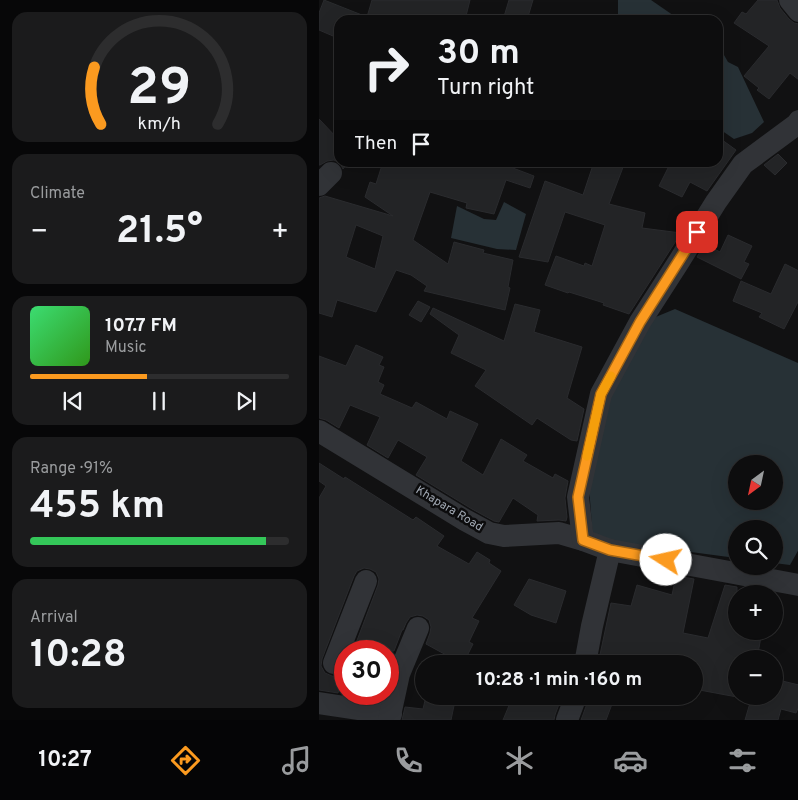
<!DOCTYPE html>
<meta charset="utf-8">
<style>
body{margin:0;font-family:Overpass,sans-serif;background:#1b1b1c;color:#f1f3f6;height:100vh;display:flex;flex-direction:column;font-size:19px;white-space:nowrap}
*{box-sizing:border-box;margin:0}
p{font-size:16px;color:#9a9c9e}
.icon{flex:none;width:28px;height:28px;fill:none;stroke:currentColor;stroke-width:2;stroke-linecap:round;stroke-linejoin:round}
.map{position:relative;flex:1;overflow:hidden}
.side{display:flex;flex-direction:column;gap:12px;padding:12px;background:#070708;width:319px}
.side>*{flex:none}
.banner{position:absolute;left:15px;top:15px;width:389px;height:152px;border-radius:15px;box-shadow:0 5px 20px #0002,0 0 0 1px #2d2d2e;background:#0d0d0e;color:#f1f3f6;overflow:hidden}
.needle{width:32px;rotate:213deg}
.tools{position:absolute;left:409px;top:455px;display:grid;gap:10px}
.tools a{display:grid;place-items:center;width:55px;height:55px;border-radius:50%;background:#0d0d0e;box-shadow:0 5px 20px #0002,0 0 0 1px #2d2d2e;font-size:25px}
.speed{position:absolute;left:15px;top:640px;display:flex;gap:10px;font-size:25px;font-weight:700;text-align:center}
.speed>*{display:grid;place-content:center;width:65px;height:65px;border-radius:50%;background:#0d0d0e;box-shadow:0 5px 20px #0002,0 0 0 1px #2d2d2e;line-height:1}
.speed .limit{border:8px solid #d22;background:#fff;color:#111}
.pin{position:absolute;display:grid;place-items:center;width:42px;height:42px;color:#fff;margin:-21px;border-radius:10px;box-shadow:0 2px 8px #0006}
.me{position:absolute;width:55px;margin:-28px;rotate:280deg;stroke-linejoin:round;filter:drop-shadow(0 0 4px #0008)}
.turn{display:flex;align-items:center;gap:18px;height:105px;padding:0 20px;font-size:22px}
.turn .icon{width:65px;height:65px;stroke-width:2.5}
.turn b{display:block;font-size:35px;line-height:42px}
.then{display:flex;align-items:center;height:48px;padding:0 20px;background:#0003;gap:10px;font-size:19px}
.big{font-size:38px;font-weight:700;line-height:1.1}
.side .widget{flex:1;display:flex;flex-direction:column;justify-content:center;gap:8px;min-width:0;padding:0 18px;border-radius:15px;background:#1b1b1c}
.side .dial{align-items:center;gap:0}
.dial svg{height:130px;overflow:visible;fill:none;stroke:#2d2d2e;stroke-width:7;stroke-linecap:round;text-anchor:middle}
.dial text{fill:#f1f3f6;stroke:none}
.song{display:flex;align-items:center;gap:15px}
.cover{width:60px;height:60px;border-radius:8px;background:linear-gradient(135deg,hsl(140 70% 55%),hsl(110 70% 35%))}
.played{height:5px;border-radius:2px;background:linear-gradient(90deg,#fb9a1f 45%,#2d2d2e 45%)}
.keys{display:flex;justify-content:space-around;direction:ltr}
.heat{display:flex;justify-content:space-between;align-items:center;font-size:28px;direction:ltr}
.charge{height:8px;border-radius:4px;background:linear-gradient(90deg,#34c759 91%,#2d2d2e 0)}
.trip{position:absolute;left:96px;top:655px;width:288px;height:50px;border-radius:25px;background:#0d0d0e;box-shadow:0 5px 20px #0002,0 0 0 1px #2d2d2e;font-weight:700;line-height:50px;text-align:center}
.dock{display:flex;height:80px;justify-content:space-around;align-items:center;background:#050506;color:#9a9c9e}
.dock .icon{width:35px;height:35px}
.dock .active{color:#fb9a1f}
.dock b{font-size:22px;color:#f1f3f6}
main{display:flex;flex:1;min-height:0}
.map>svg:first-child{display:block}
.water{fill:#273136;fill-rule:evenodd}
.building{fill:#232426;stroke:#2a2b2e;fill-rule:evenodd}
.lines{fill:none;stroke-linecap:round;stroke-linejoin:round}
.minor{stroke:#313337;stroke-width:22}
.route-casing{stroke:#a36414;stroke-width:12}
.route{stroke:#fb9a1f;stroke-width:9}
.slow{stroke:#f59e0b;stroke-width:9}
.labels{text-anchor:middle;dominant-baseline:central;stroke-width:5;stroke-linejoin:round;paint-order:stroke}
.street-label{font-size:12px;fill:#a1a9b4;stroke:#0c0c0d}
</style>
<main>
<section class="side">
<div class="widget dial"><svg viewBox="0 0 100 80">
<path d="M14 69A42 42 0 1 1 86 69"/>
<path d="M14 69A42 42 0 0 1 10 34" stroke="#fb9a1f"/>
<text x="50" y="56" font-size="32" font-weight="700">29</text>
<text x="50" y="72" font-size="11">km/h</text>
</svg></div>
<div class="widget"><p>Climate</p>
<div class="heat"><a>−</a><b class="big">21.5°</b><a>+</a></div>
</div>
<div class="widget">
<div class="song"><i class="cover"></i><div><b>107.7 FM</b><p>Music</p></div></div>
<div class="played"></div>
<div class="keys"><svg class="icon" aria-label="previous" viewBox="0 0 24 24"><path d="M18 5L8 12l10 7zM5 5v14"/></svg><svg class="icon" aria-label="pause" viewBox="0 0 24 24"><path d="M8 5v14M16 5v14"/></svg><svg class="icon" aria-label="next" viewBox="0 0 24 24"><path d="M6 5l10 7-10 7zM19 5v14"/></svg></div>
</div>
<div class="widget"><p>Range · 91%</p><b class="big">455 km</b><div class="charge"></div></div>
<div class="widget"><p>Arrival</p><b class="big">10:28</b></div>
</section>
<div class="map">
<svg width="480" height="720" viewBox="0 0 480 720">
<rect width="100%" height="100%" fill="#111112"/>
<g class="water">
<polygon points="299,0 332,0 361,20 299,20"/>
<polygon points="399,46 401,48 409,62 419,67 445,122 433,133 415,139 399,128"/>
<polygon points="185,202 207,214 197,250 178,249 132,238 138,206 165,219 177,220"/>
<path d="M356,309L479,363L480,549L471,565L455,563V529H418L417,558L274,539L269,474L291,383L327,321ZM418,464H455V501H418Z"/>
</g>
<g class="building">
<polygon points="5,0 48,17 53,0 151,0 146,20 19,20 14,36 0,30 0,13"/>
<polygon points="190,0 214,0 208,20 184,20"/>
<polygon points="439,0 458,0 461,8 470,19 475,23 480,24 480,80 471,73 450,99 438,90 440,88 425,76 450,46 415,23 423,12 427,14"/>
<polygon points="0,119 20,140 20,162 27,162 28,164 24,169 21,163 15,160 8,161 1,165 0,165"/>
<polygon points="399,137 417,150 388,191 371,182 363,197 340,186 352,162 399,162"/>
<polygon points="459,154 468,163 456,175 445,165"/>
<path d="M64,162H178L215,176L211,188L187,180L175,214L147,208L148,203L111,192L94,240L129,264L135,242L165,250L164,253L194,260L189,287L191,288L186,310L105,291L108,286L92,275L77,270L57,312L18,300L13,317L0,313V198L6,196L74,216L46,197L51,182L57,184ZM37,225L64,236L56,269L27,257Z"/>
<polygon points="275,162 306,162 290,204 326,213 323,228 362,233 310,314 284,305 285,303 250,292 249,293 226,285 237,256 265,266 266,263 273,266 286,225 246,212 229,262 200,257 226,181 264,195"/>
<polygon points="409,235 433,246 425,262 430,264 422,279 378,257 386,244 401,252"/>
<polygon points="466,264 480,271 480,300 465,329 440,317 443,313 414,301 422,281 452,294"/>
<polygon points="99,301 111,307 102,322 90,315"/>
<polygon points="196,304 221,310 215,332 263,347 248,398 265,409 258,441 252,440 218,418 213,425 156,386 167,370 132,353 140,335 111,314 114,308 185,341"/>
<polygon points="37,345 64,357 60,365 65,367 59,382 65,385 61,394 93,408 97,402 128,419 131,411 159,424 142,461 164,475 182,439 208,455 204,461 234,478 236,474 249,481 246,498 248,517 247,521 240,520 218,521 219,515 194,498 180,522 175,521 153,509 97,475 108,457 79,440 69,458 48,445 61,417 31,405 20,428 7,420 0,418 0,356 27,366"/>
<polygon points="0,463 25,479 26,477 94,520 97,517 125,536 118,546 150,564 158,552 171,560 170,563 182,571 153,618 160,621 150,642 154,644 144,664 125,664 129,656 107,644 111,633 112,627 110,620 104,616 98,615 91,617 87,623 84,630 83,630 75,651 34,651 59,585 60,579 57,572 51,569 45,568 38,571 35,576 3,659 2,666 6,673 13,676 23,678 19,693 0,690 0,498 7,486 0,481"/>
<polygon points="357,576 375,579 364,633 389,638 406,585 418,587 418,613 414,626 418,627 418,631 443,631 438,659 418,659 418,697 375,689 375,681 378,664 279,664 292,603 312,606 318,585 353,595"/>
<polygon points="210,579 247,591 237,623 212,615 195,605"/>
<polygon points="455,679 480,685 480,706 477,713 462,709 459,720 426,720 433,696 455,696"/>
<polygon points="107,696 137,696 132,720 83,720 86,707 104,709"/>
<polygon points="194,696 243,696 236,715 235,720 184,720"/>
<polygon points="270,696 296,696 287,720 262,720 269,701"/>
</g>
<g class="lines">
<g class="minor">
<polyline points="471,0 480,11"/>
<polyline points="0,185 12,173"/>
<polyline points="0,431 146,520 170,533 185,536 240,533 264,540 291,550 480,585"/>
<polyline points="264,540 259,497 282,394 321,322 359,263 397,202 424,164 478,124 480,121"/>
<polyline points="266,664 273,626 291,550"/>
<polyline points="26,665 15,663 47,581"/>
<polyline points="0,703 72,714"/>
<polyline points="70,720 80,674 99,628"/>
<polyline points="248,720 257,696"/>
</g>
</g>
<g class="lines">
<defs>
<polyline id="route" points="347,560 291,550 264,540 259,497 282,394 321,322 378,232"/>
</defs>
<use href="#route" class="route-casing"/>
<use href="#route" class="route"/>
<polyline class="slow" points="268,456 282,394 292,376"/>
</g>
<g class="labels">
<g class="street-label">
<text transform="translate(130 509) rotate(31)">Khapara Road</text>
</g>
</g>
</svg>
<div class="tools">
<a><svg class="needle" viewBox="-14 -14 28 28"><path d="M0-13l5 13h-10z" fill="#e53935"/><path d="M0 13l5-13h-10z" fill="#9a9c9e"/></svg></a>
<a><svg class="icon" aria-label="search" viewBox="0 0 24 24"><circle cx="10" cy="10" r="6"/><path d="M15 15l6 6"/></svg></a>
<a>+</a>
<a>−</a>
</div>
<div class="speed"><div class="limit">30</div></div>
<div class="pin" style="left:378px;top:232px;background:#d93025"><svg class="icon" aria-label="arrive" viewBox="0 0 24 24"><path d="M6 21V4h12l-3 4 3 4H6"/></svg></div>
<svg class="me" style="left:347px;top:560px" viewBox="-20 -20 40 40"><circle r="19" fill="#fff"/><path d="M0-13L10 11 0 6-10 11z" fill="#fb9a1f"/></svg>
<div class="trip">10:28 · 1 min · 160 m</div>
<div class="banner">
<div class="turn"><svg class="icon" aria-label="right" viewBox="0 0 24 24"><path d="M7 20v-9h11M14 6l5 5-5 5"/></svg><div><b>30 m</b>Turn right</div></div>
<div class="then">Then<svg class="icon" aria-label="arrive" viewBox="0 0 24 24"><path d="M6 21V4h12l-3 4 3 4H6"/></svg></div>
</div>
</div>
</main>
<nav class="dock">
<b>10:27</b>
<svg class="icon active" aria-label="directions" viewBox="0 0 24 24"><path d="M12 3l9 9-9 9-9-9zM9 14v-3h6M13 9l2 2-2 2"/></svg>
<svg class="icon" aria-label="music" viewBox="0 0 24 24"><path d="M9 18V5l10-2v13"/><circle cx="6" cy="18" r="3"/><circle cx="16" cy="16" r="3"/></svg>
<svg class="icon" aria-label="phone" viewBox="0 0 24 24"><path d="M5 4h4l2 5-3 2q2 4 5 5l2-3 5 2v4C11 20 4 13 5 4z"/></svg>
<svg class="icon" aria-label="climate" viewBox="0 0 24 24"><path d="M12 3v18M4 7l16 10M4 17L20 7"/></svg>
<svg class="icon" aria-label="car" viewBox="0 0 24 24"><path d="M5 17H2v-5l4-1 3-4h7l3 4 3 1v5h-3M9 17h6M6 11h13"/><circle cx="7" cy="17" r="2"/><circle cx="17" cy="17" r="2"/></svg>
<svg class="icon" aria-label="filters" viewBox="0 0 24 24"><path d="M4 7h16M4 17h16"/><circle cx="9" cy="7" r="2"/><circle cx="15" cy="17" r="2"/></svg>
</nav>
